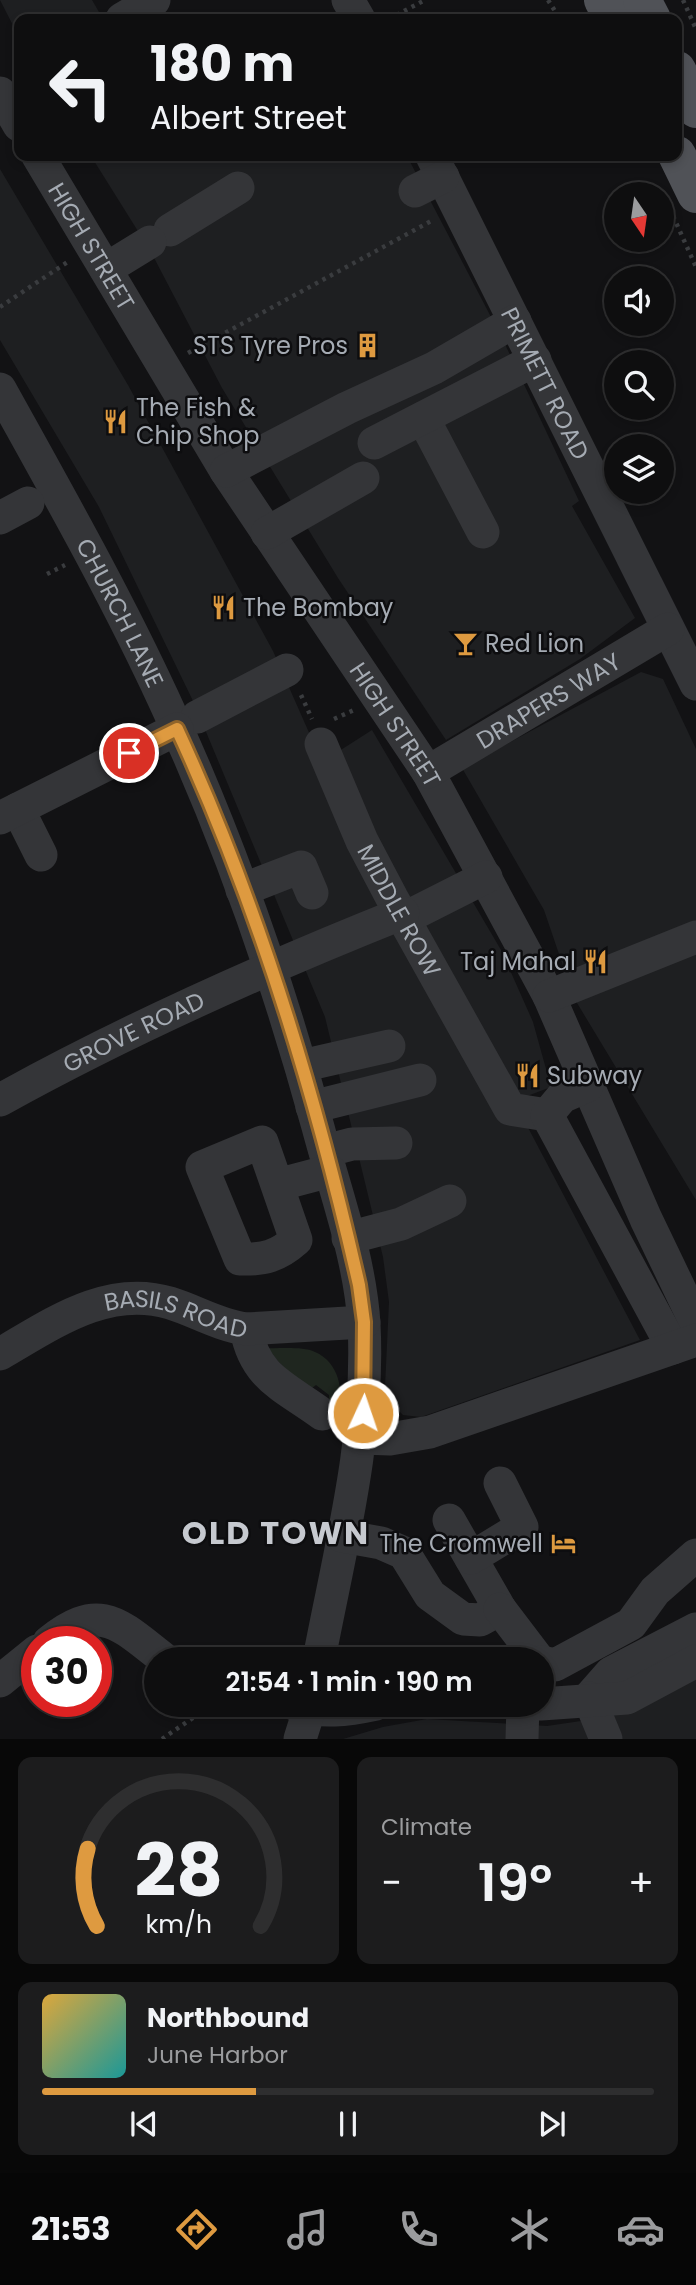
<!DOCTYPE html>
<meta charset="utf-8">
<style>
body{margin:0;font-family:Poppins,sans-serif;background:#1c1c1d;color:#f1f3f6;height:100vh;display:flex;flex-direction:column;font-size:26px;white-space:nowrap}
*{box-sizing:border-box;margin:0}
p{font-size:23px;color:#9b9c9e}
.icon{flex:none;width:38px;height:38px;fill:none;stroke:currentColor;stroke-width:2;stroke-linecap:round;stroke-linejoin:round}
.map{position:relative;height:1739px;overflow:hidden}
.side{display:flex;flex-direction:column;gap:18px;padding:18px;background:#080808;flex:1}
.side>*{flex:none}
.banner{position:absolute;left:14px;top:14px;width:668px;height:147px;border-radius:14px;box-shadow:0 4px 10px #0003,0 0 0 2px #2e2e2f;background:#0e0e0f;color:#f1f3f6;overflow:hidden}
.needle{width:46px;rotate:167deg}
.fabs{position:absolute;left:604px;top:182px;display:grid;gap:14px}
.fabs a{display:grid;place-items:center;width:70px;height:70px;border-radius:50%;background:#0e0e0f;box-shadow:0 4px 10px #0003,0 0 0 2px #2e2e2f;font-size:35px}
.speed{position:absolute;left:21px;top:1626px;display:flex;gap:14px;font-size:35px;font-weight:700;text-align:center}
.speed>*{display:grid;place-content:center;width:91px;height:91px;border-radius:50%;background:#0e0e0f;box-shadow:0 4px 10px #0003,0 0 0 2px #2e2e2f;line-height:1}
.speed .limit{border:10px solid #d22;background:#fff;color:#111}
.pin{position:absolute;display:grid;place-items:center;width:60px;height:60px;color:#fff;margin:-30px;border:4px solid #fff;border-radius:50%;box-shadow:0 2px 7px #0007}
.me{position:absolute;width:77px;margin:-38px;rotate:3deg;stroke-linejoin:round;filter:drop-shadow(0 0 5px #0008)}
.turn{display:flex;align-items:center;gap:24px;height:147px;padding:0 21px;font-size:32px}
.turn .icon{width:91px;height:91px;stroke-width:2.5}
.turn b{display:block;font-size:49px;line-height:60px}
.big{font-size:52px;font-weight:600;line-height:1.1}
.side .card{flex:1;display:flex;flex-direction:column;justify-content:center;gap:10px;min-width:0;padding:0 24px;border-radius:14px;background:#1c1c1d}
.side .dial{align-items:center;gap:0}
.dial svg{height:182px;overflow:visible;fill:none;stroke:#2e2e2f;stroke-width:7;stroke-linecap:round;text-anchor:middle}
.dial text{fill:#f1f3f6;stroke:none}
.song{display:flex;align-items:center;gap:21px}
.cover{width:84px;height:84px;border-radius:10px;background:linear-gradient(135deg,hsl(40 70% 55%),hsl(180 70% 35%))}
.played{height:7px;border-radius:4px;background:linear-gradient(90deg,#de9a40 35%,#2e2e2f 35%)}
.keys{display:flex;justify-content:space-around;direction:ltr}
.heat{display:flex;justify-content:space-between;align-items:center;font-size:38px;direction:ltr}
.side .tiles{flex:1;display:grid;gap:18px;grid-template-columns:1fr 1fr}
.card:last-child{grid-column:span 2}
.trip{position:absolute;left:144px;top:1647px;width:410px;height:70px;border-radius:35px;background:#0e0e0f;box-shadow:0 4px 10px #0003,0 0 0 2px #2e2e2f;font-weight:600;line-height:70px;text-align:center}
.dock{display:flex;height:112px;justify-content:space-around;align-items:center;background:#060606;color:#9b9c9e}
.dock .icon{width:49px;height:49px}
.dock .active{color:#de9a40}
.dock b{font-size:32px;color:#f1f3f6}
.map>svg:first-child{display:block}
.built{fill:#1e1f21}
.green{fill:#1f261f}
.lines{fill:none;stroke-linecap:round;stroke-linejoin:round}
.path{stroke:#3a3c3f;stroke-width:4.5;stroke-dasharray:3.5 5;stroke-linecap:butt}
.minor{stroke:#343538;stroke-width:33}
.major{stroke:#505257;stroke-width:38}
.route-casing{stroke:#90642a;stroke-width:18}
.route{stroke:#de9a40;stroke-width:12}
.labels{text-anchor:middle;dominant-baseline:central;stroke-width:5;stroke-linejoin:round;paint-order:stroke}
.street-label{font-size:24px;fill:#a5abb3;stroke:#0d0d0f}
.poi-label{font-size:24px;fill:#a5abb3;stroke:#0d0d0f;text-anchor:start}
.district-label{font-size:32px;font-weight:bold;letter-spacing:2px;fill:#c6c9cf;stroke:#0d0d0f}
</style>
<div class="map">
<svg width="696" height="1739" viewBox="0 0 696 1739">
<rect width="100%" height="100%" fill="#121214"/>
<g class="built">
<polygon points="0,0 92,0 103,19 19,19 19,37"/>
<polygon points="91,156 407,156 503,340 579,501 572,506 635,618 580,659 446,740 338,578 222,388 151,252"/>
<polygon points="0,169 128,385 273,651 322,762 372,730 501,950 533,1022 551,1087 514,1101 640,1340 421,1417 403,1415 387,1399 385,1387 389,1302 383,1257 325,1017 194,703 99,507 0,340"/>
<polygon points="641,672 663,679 696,749 696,1200 574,998 544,910 462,768"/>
<polygon points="696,1679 696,1739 343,1739 383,1727 427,1719 547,1726 608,1717"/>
</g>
<path class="green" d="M265,1348C280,1349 302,1346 315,1352C339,1362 345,1392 337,1414L329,1402V1395L316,1385L308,1391Z"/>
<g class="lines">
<g class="path">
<polyline points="548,0 560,19"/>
<polyline points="683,0 696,29"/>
<polyline points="389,19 425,0"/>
<polyline points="673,216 696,267"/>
<polyline points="0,307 69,261"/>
<polyline points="188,353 433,220"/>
<polyline points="47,574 65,565"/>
<polyline points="301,695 312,719"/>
<polyline points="334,719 354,710"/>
<polyline points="162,1739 197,1715 201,1704"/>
</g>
<g class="minor">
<polyline points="348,0 359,19"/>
<polyline points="122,19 154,0"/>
<polyline points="0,93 19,125"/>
<path id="s1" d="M38,156L226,471L428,772L549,996L646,1219L696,1323"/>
<path id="s2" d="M432,156L696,684"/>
<polyline points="415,191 443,177"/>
<polyline points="170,230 238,188"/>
<polyline points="106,269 150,242"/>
<path id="s3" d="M0,389C57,492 115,594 164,700C228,837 278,981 318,1127C335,1191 360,1258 364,1324C370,1437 340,1549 319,1659"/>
<polyline points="423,418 483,532"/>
<polyline points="374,443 535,360"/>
<polyline points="226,471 347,408 434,368 515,321"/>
<polyline points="0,518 28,503"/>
<polyline points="267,533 363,478"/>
<polyline points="197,717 287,670"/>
<path id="s4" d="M321,744L362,841L392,898L510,1109L547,1115"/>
<path id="s5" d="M428,772L668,629"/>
<polyline points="18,809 41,855"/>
<polyline points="0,818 177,729"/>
<polyline points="242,890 301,867 312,893"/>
<polyline points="405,918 486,877"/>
<polyline points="549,996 696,937"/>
<polyline points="301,1066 389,1046"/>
<polyline points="587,1086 562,1097 547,1115 673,1348"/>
<path id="s6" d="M0,1100C130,1028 265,968 403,913"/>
<polyline points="312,1107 420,1080"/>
<polyline points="325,1151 352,1144 396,1143"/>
<path d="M277,1185L262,1142L202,1167L240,1259C264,1260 278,1256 296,1240L277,1185L330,1171"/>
<polyline points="348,1238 401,1224 450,1201"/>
<path d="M246,1329C255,1378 284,1386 322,1414"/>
<path id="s7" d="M0,1354C52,1324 107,1284 170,1303C196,1311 218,1325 246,1329L364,1322"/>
<polyline points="361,1438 390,1439 430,1432 696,1340"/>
<polyline points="342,1536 381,1543 404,1553 430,1595 463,1619 480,1620 500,1609 449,1520"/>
<polyline points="471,1558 522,1527 500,1483"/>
<polyline points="500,1609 538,1659"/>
<path d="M49,1642C100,1600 120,1625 164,1659"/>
<polyline points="541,1662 555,1665 631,1624 655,1591 696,1555"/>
<polyline points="0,1681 37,1651"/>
<polyline points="589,1698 611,1673 696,1629"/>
<polyline points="589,1698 606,1739"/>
<path d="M294,1704C321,1714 348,1710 376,1704"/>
<polyline points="541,1704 627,1698 696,1661"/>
<polyline points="300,1739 311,1704"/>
<polyline points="522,1739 523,1704"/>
</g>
<g class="major">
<polyline points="603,0 613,19"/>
<polyline points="642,0 652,19"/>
<polyline points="677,70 696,109"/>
<polyline points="677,155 696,194"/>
</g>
</g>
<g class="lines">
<defs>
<path id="route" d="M129,753L177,729C259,906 316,1095 359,1285L364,1322L363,1413"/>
</defs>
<use href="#route" class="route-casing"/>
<use href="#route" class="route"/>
</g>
<defs>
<symbol id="building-bare" viewBox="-9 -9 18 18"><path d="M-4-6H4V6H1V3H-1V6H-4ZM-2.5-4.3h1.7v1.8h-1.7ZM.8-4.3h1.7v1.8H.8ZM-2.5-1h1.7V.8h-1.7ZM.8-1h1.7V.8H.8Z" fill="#de9a40" stroke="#0d0d0f" stroke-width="2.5" paint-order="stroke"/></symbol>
<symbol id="restaurant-bare" viewBox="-9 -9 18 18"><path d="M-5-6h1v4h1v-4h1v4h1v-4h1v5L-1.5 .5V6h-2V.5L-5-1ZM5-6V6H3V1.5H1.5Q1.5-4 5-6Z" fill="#de9a40" stroke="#0d0d0f" stroke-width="2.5" paint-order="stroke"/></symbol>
<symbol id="bar-bare" viewBox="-9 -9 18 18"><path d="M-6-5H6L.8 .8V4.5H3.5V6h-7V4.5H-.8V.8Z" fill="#de9a40" stroke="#0d0d0f" stroke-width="2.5" paint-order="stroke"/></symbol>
<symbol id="hotel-bare" viewBox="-9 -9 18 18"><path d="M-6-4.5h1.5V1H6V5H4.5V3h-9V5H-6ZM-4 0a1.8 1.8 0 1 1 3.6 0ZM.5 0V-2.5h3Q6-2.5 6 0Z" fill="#de9a40" stroke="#0d0d0f" stroke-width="2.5" paint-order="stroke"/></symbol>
</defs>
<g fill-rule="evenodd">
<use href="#building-bare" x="350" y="328" width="35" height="35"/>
<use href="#restaurant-bare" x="98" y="404" width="35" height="35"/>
<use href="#restaurant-bare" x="206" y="590" width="35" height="35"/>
<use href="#bar-bare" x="448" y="626" width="35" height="35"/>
<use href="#restaurant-bare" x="578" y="944" width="35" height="35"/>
<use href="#restaurant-bare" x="510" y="1058" width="35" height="35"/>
<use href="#hotel-bare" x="546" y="1526" width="35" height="35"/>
</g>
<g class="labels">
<g class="street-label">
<text stroke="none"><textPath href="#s1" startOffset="105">HIGH STREET</textPath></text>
<text stroke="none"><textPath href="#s2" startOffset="254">PRIMETT ROAD</textPath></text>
<text stroke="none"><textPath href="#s3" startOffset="254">CHURCH LANE</textPath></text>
<text stroke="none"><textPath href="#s5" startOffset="140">DRAPERS WAY</textPath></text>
<text stroke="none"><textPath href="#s1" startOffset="672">HIGH STREET</textPath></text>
<text stroke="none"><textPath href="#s4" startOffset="184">MIDDLE ROW</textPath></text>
<text stroke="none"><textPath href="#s6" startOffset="150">GROVE ROAD</textPath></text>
<text stroke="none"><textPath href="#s7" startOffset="191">BASILS ROAD</textPath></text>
</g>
<g class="poi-label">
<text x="348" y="345" text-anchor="end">STS Tyre Pros</text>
<text x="136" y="407">The Fish &amp;<tspan x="136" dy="28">Chip Shop</tspan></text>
<text x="243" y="607">The Bombay</text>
<text x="485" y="643">Red Lion</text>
<text x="576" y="961" text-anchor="end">Taj Mahal</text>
<text x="547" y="1075">Subway</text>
<text x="543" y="1543" text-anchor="end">The Cromwell</text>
</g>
<g class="district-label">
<text x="276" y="1532">OLD TOWN</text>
</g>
</g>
</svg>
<div class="fabs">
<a><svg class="needle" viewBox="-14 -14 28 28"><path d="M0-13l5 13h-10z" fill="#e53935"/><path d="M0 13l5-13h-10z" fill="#9b9c9e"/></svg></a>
<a><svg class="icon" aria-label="sound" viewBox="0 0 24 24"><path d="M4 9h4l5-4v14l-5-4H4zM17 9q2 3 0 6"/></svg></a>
<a><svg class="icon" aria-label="search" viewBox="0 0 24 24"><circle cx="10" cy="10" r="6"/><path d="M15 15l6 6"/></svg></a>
<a><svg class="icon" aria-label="layers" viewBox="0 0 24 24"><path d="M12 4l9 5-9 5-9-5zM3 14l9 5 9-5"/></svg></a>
</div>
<div class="speed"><div class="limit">30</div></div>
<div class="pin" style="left:129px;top:753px;background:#d93025"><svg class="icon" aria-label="arrive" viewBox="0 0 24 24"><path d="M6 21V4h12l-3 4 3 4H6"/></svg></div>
<svg class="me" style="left:363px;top:1413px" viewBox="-20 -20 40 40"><circle r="17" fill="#de9a40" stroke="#fff" stroke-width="3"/><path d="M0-11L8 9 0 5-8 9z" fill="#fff"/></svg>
<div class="trip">21:54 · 1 min · 190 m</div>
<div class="banner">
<div class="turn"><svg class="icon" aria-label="left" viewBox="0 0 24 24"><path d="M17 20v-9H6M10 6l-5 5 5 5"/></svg><div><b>180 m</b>Albert Street</div></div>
</div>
</div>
<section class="side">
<div class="tiles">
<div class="card dial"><svg viewBox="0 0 100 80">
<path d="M14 69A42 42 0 1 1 86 69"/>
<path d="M14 69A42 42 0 0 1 10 35" stroke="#de9a40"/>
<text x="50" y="56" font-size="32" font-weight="700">28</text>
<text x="50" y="72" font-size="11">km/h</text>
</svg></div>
<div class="card"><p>Climate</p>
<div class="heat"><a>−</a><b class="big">19°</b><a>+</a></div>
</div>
<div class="card">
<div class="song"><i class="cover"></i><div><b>Northbound</b><p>June Harbor</p></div></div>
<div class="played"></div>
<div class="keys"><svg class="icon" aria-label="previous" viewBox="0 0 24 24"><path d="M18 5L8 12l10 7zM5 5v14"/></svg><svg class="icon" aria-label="pause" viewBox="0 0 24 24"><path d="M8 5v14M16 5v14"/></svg><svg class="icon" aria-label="next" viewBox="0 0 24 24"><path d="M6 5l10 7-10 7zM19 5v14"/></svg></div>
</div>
</div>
</section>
<nav class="dock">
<b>21:53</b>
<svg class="icon active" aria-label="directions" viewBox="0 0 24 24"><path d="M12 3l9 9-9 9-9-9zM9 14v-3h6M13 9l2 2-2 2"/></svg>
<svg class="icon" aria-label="music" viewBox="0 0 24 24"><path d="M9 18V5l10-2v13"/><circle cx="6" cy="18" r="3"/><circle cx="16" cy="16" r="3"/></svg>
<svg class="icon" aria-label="phone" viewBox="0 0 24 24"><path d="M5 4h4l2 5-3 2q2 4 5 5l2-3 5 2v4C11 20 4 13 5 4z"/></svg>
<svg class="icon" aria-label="climate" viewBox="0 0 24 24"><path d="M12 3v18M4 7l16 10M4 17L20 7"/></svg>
<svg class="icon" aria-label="car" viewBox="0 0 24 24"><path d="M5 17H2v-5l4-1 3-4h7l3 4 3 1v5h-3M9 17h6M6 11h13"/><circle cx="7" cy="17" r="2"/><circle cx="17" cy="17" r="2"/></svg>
</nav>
